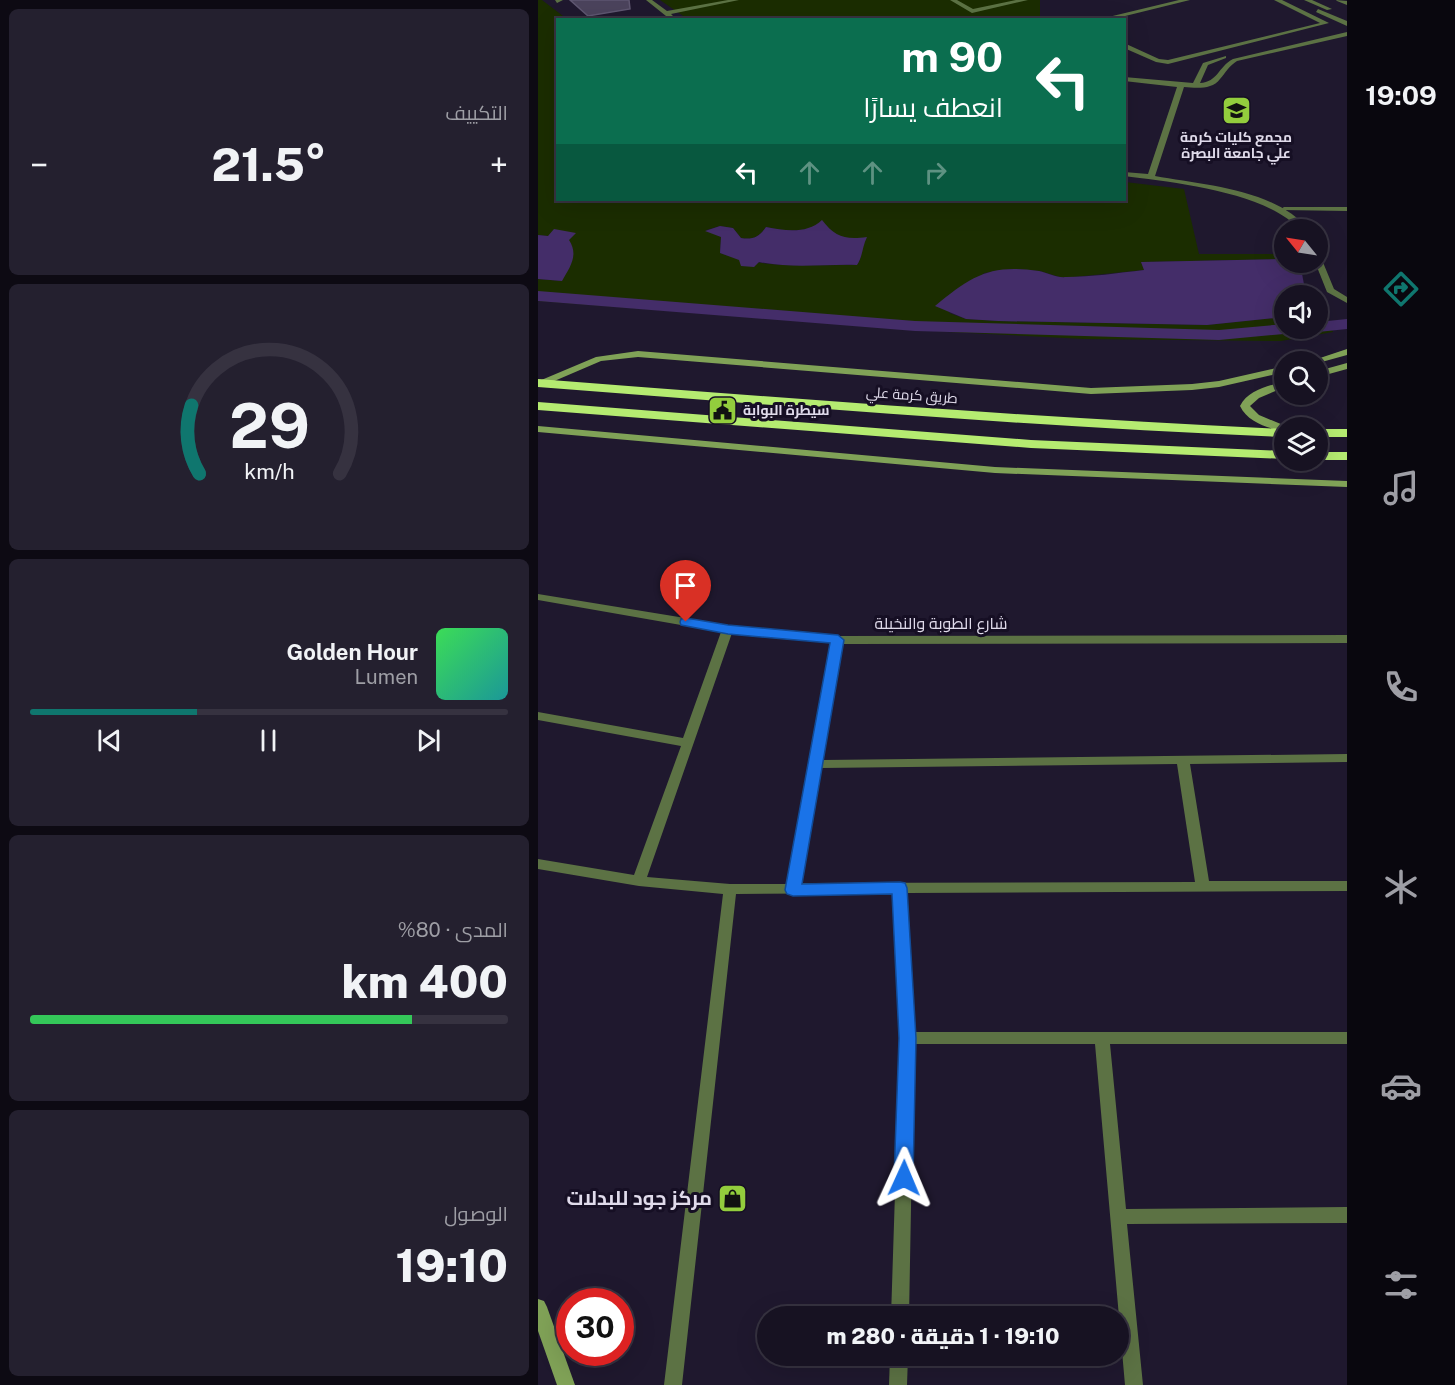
<!DOCTYPE html>
<html lang="ar">
<meta charset="utf-8">
<style>
body{margin:0;font-family:"Public Sans",Cairo,sans-serif;background:#24202f;color:#f1f3f6;direction:rtl;height:100vh;display:flex;flex-direction:column;font-size:22px;white-space:nowrap}
*{box-sizing:border-box;margin:0}
p{font-size:20px;color:#9e9ea5}
.icon{flex:none;width:33px;height:33px;fill:none;stroke:currentColor;stroke-width:2;stroke-linecap:round;stroke-linejoin:round}
.map{position:relative;flex:1;overflow:hidden;direction:ltr}
.side{display:flex;flex-direction:column;gap:9px;padding:9px;background:#0d0a13;width:538px}
.side>*{flex:none}
.top-card{position:absolute;left:18px;top:18px;width:570px;height:183px;border-radius:0px;box-shadow:0 6px 24px #0002,0 0 0 2px #363240;direction:rtl;background:#0b6e4f;color:#fff;overflow:hidden}
.needle{width:39px;rotate:300deg}
.tools{position:absolute;left:736px;top:219px;display:grid;gap:12px}
.tools a{display:grid;place-items:center;width:54px;height:54px;border-radius:50%;background:#171222;box-shadow:0 6px 24px #0002,0 0 0 2px #363240;font-size:30px}
.speed{position:absolute;left:18px;top:1288px;display:flex;gap:12px;font-size:30px;font-weight:700;text-align:center}
.speed>*{display:grid;place-content:center;width:78px;height:78px;border-radius:50%;background:#171222;box-shadow:0 6px 24px #0002,0 0 0 2px #363240;line-height:1}
.speed .limit{border:9px solid #d22;background:#fff;color:#111}
.pin{position:absolute;display:grid;place-items:center;width:51px;height:51px;color:#fff;margin:-62px -26px;border-radius:50% 50% 50% 0;rotate:-45deg;box-shadow:0 0 6px #0007}
.pin .icon{rotate:45deg}
.me{position:absolute;width:66px;margin:-33px;rotate:1deg;stroke-linejoin:round;filter:drop-shadow(0 0 4px #0008)}
.turn{display:flex;align-items:center;gap:21px;height:126px;padding:0 24px;font-size:27px}
.turn .icon{width:78px;height:78px;stroke-width:2.5}
.turn b{display:block;font-size:42px;line-height:51px}
.lanes{display:flex;align-items:center;height:57px;padding:0 24px;background:#0003;justify-content:center;gap:30px;direction:ltr}
.lanes .off{opacity:.35}
.big{font-size:45px;font-weight:800;line-height:1.1}
.side .widget{flex:1;display:flex;flex-direction:column;justify-content:center;gap:9px;min-width:0;padding:0 21px;border-radius:9px;background:#24202f}
.side .dial{align-items:center;gap:0}
.dial svg{height:156px;overflow:visible;fill:none;stroke:#363240;stroke-width:7;stroke-linecap:round;text-anchor:middle}
.dial text{fill:#f1f3f6;stroke:none}
.song{display:flex;align-items:center;gap:18px}
.cover{width:72px;height:72px;border-radius:9px;background:linear-gradient(135deg,hsl(130 70% 55%),hsl(180 70% 35%))}
.played{height:6px;border-radius:3px;background:linear-gradient(90deg,#0f766e 35%,#363240 35%)}
.keys{display:flex;justify-content:space-around;direction:ltr}
.heat{display:flex;justify-content:space-between;align-items:center;font-size:33px;direction:ltr}
.charge{height:9px;border-radius:4px;background:linear-gradient(90deg,#34c759 80%,#363240 0)}
.trip{position:absolute;left:219px;top:1306px;width:372px;height:60px;border-radius:30px;background:#171222;box-shadow:0 6px 24px #0002,0 0 0 2px #363240;font-weight:800;line-height:60px;text-align:center;direction:rtl}
main{display:flex;flex:1;min-height:0}
.menu{display:flex;flex-direction:column;width:108px;justify-content:space-around;align-items:center;background:#09070e;color:#9e9ea5}
.menu .icon{width:42px;height:42px}
.menu .active{color:#0f766e}
.menu b{font-size:27px;color:#f1f3f6}
.map>svg:first-child{display:block}
.green{fill:#1b2d00;fill-rule:evenodd}
.water{fill:#442d69}
.lines{fill:none;stroke-linecap:round;stroke-linejoin:round}
.canal{fill:#442d69;fill-rule:evenodd}
.building{fill:#4b435c;stroke:#5f5771;stroke-width:1.5}
.lane{fill:#5c7244;fill-rule:evenodd}
.street{fill:#5c7244;fill-rule:evenodd}
.secondary{fill:#80a257;fill-rule:evenodd}
.highway{fill:#b5eb71;fill-rule:evenodd}
.route{fill:#1a73e8;stroke:#114b97;stroke-width:1.5}
.labels{text-anchor:middle;dominant-baseline:central;stroke-width:6;stroke-linejoin:round;paint-order:stroke}
.far-poi-label{font-size:14px;font-weight:bold;fill:#e0dbeb;stroke:#160f24}
.far-street-label{font-size:14px;fill:#e0dbeb;stroke:#160f24}
.street-label{font-size:16px;fill:#e0dbeb;stroke:#160f24}
.near-poi-label{font-size:20px;font-weight:bold;fill:#e0dbeb;stroke:#160f24;text-anchor:end}
</style>
<main>
<nav class="menu">
<b>19:09</b>
<svg class="icon active" aria-label="directions" viewBox="0 0 24 24"><path d="M12 3l9 9-9 9-9-9zM9 14v-3h6M13 9l2 2-2 2"/></svg>
<svg class="icon" aria-label="music" viewBox="0 0 24 24"><path d="M9 18V5l10-2v13"/><circle cx="6" cy="18" r="3"/><circle cx="16" cy="16" r="3"/></svg>
<svg class="icon" aria-label="phone" viewBox="0 0 24 24"><path d="M5 4h4l2 5-3 2q2 4 5 5l2-3 5 2v4C11 20 4 13 5 4z"/></svg>
<svg class="icon" aria-label="climate" viewBox="0 0 24 24"><path d="M12 3v18M4 7l16 10M4 17L20 7"/></svg>
<svg class="icon" aria-label="car" viewBox="0 0 24 24"><path d="M5 17H2v-5l4-1 3-4h7l3 4 3 1v5h-3M9 17h6M6 11h13"/><circle cx="7" cy="17" r="2"/><circle cx="17" cy="17" r="2"/></svg>
<svg class="icon" aria-label="filters" viewBox="0 0 24 24"><path d="M4 7h16M4 17h16"/><circle cx="9" cy="7" r="2"/><circle cx="15" cy="17" r="2"/></svg>
</nav>
<div class="map">
<svg width="809" height="1385" viewBox="0 0 809 1385">
<rect width="100%" height="100%" fill="#1f182e"/>
<g class="green">
<path d="M0,0H4L29,19L20,20V200H586L587,182L646,189L661,254H747V259L603,262L606,270L525,278L502,271L474,269L446,273L411,313L428,319L460,321L669,325L747,317V328H780V296L795,332L743,341L546,339L410,332L0,301V279L24,281L10,236L0,235ZM182,226L195,228L203,238C215,240 221,237 228,227L249,231L274,229L314,239L328,238C323,247 325,256 319,265C272,264 226,270 182,253L183,237L168,230Z"/>
<polygon points="122,0 502,0 502,19 151,20"/>
</g>
<g class="water">
<path d="M284,220C297,237 307,240 329,237C324,247 325,256 319,265C284,264 257,269 221,262L216,267L203,266L201,260L182,253L183,237L167,231L182,226L195,228L203,238C215,240 221,237 228,227C248,231 269,234 284,220Z"/>
<path d="M16,229L38,233L31,240C41,255 32,267 24,281L0,279V235L10,236Z"/>
<path d="M747,259V262L762,263L768,295L747,296V317L669,325L460,321L428,319L397,306C434,276 451,264 501,271C510,273 519,278 528,277C554,277 580,273 606,270L603,262Z"/>
</g>
<g class="lines">
<g class="canal">
<polygon points="0,291 377,321 681,330 747,324 747,328 764,328 757,333 681,340 377,331 0,301"/>
<polygon points="809,319 809,329 780,332 773,328 780,328 780,322"/>
</g>
</g>
<polygon class="building" points="32,0 91,0 92,9 50,16"/>
<g class="lines">
<g class="lane">
<polygon points="17,0 25,0 19,3"/>
<polygon points="108,0 114,0 129,11 190,0 201,0 133,14 139,20 133,20"/>
<polygon points="746,207 809,207 809,211 744,210 743,209"/>
</g>
<g class="street">
<polygon points="412,0 419,0 435,9 478,0 490,0 434,13"/>
<polygon points="641,0 652,0 571,20 558,20"/>
<polygon points="736,0 744,0 791,23 630,64 618,62 586,48 586,43 621,59 630,60 782,23"/>
<polygon points="766,0 774,0 794,9 789,10"/>
<polygon points="798,0 809,1 809,5 799,1"/>
<polygon points="780,9 809,21 809,26 778,12"/>
<path d="M809,32V36L699,61C691,66 688,72 682,79C674,90 658,88 646,87L617,176C666,185 738,189 771,230H762C729,192 635,182 586,176V172L610,174L639,87L586,81V77L655,83L665,63L688,56V58L670,65L662,83C680,82 680,67 695,59Z"/>
<polygon points="780,258 784,260 796,289 809,297 809,303 789,292 777,262 780,262"/>
<path d="M0,594L190,625L300,636L809,635V643L305,644L285,760L809,754V762L652,764L671,881H809V891L369,893L376,1032H809V1044H572L588,1209L809,1207V1223L589,1224L605,1385H587L557,1044H376L371,1317H353L362,1038L355,893L198,894L144,1385H126L185,894L101,886L0,869V859L96,875L143,746L0,720V712L145,738L183,632L0,600ZM194,633L294,643L249,884H192L109,877ZM639,764L657,882L263,883L283,768Z"/>
<polygon points="352,1356 370,1356 369,1385 351,1385"/>
</g>
<g class="secondary">
<polygon points="809,349 809,355 780,363 780,362 770,362"/>
<polygon points="100,351 553,388 654,384 681,381 747,366 747,372 681,387 654,390 553,394 100,357 63,361 7,385 0,384 1,381 58,357"/>
<polygon points="809,363 809,369 780,377 780,371"/>
<path d="M747,381V387L721,398L712,406L721,415L750,427L747,428V432C731,428 710,423 702,406C710,390 731,386 747,381Z"/>
<polygon points="0,426 457,467 809,481 809,487 457,473 0,432"/>
<polygon points="0,1299 6,1301 9,1307 37,1385 19,1385 0,1331"/>
</g>
<g class="highway">
<path d="M0,379C249,398 498,418 747,429V437C498,427 249,406 0,387Z"/>
<polygon points="0,402 493,440 747,451 747,459 493,448 0,410"/>
<rect x="780" y="429" width="29" height="8"/>
<rect x="780" y="452" width="29" height="8"/>
</g>
</g>
<polygon class="route" points="148,618 190,625 300,635 306,640 264,884 362,882 367,883 369,888 378,1038 375,1178 372,1183 366,1186 359,1183 356,1178 361,1038 354,894 255,896 249,894 247,890 292,643 190,634 143,625 142,622 143,619"/>
<defs>
<symbol id="university-square" viewBox="-11 -11 22 22"><rect x="-9" y="-9" width="18" height="18" rx="4" fill="#93cd3d" stroke="#160f24"/><path d="M0-5L7-2L0 1L-7-2ZM-4 1L0 2.5L4 1V4Q0 6-4 4Z" fill="#111"/></symbol>
<symbol id="civic-square" viewBox="-11 -11 22 22"><rect x="-9" y="-9" width="18" height="18" rx="4" fill="#93cd3d" stroke="#160f24"/><path d="M-.6-6.5H3V-4.5H.6V-3L4-1V1h2V6H-6V1h2V-1L-.6-3ZM-1.2 2.5V6h2.4V2.5Z" fill="#111"/></symbol>
<symbol id="shop-square" viewBox="-11 -11 22 22"><rect x="-9" y="-9" width="18" height="18" rx="4" fill="#93cd3d" stroke="#160f24"/><path d="M-5-2.5h2.3a2.7 3.5 0 0 1 5.4 0H5L5.5 6h-11ZM-1.5-2.5h3a1.5 2.3 0 0 0-3 0Z" fill="#111"/></symbol>
</defs>
<g fill-rule="evenodd">
<use href="#university-square" x="682" y="94" width="33" height="33"/>
<use href="#civic-square" x="168" y="394" width="33" height="33"/>
<use href="#shop-square" x="178" y="1182" width="33" height="33"/>
</g>
<g class="labels">
<g class="far-poi-label">
<text x="698" y="137">مجمع كليات كرمة<tspan x="698" dy="16">علي جامعة البصرة</tspan></text>
<text x="205" y="410" text-anchor="start">سيطرة البوابة</text>
</g>
<g class="far-street-label">
<text transform="translate(374 395) rotate(4)">طريق كرمة علي</text>
</g>
<g class="street-label">
<text x="403" y="623">شارع الطوبة والنخيلة</text>
</g>
<g class="near-poi-label">
<text x="174" y="1198">مركز جود للبدلات</text>
</g>
</g>
</svg>
<div class="tools">
<a><svg class="needle" viewBox="-14 -14 28 28"><path d="M0-13l5 13h-10z" fill="#e53935"/><path d="M0 13l5-13h-10z" fill="#9e9ea5"/></svg></a>
<a><svg class="icon" aria-label="sound" viewBox="0 0 24 24"><path d="M4 9h4l5-4v14l-5-4H4zM17 9q2 3 0 6"/></svg></a>
<a><svg class="icon" aria-label="search" viewBox="0 0 24 24"><circle cx="10" cy="10" r="6"/><path d="M15 15l6 6"/></svg></a>
<a><svg class="icon" aria-label="layers" viewBox="0 0 24 24"><path d="M12 4l9 5-9 5-9-5zM3 14l9 5 9-5"/></svg></a>
</div>
<div class="speed"><div class="limit">30</div></div>
<div class="pin" style="left:148px;top:622px;background:#d93025"><svg class="icon" aria-label="arrive" viewBox="0 0 24 24"><path d="M6 21V4h12l-3 4 3 4H6"/></svg></div>
<svg class="me" style="left:366px;top:1178px" viewBox="-20 -20 40 40"><path d="M0-17L14 15 0 8-14 15z" fill="#1a73e8" stroke="#fff" stroke-width="4"/></svg>
<div class="trip">19:10 · 1 دقيقة · 280 m</div>
<div class="top-card">
<div class="turn"><svg class="icon" aria-label="left" viewBox="0 0 24 24"><path d="M17 20v-9H6M10 6l-5 5 5 5"/></svg><div><b>90 m</b>انعطف يسارًا</div></div>
<div class="lanes"><svg class="icon" aria-label="left" viewBox="0 0 24 24"><path d="M17 20v-9H6M10 6l-5 5 5 5"/></svg><svg class="icon off" aria-label="ahead" viewBox="0 0 24 24"><path d="M12 20V5M6 11l6-6 6 6"/></svg><svg class="icon off" aria-label="ahead" viewBox="0 0 24 24"><path d="M12 20V5M6 11l6-6 6 6"/></svg><svg class="icon off" aria-label="right" viewBox="0 0 24 24"><path d="M7 20v-9h11M14 6l5 5-5 5"/></svg></div>
</div>
</div>
<section class="side">
<div class="widget"><p>التكييف</p>
<div class="heat"><a>−</a><b class="big">21.5°</b><a>+</a></div>
</div>
<div class="widget dial"><svg viewBox="0 0 100 80">
<path d="M14 69A42 42 0 1 1 86 69"/>
<path d="M14 69A42 42 0 0 1 10 34" stroke="#0f766e"/>
<text x="50" y="56" font-size="32" font-weight="700">29</text>
<text x="50" y="72" font-size="11">km/h</text>
</svg></div>
<div class="widget">
<div class="song"><i class="cover"></i><div><b>Golden Hour</b><p>Lumen</p></div></div>
<div class="played"></div>
<div class="keys"><svg class="icon" aria-label="previous" viewBox="0 0 24 24"><path d="M18 5L8 12l10 7zM5 5v14"/></svg><svg class="icon" aria-label="pause" viewBox="0 0 24 24"><path d="M8 5v14M16 5v14"/></svg><svg class="icon" aria-label="next" viewBox="0 0 24 24"><path d="M6 5l10 7-10 7zM19 5v14"/></svg></div>
</div>
<div class="widget"><p>المدى · 80%</p><b class="big">400 km</b><div class="charge"></div></div>
<div class="widget"><p>الوصول</p><b class="big">19:10</b></div>
</section>
</main>
